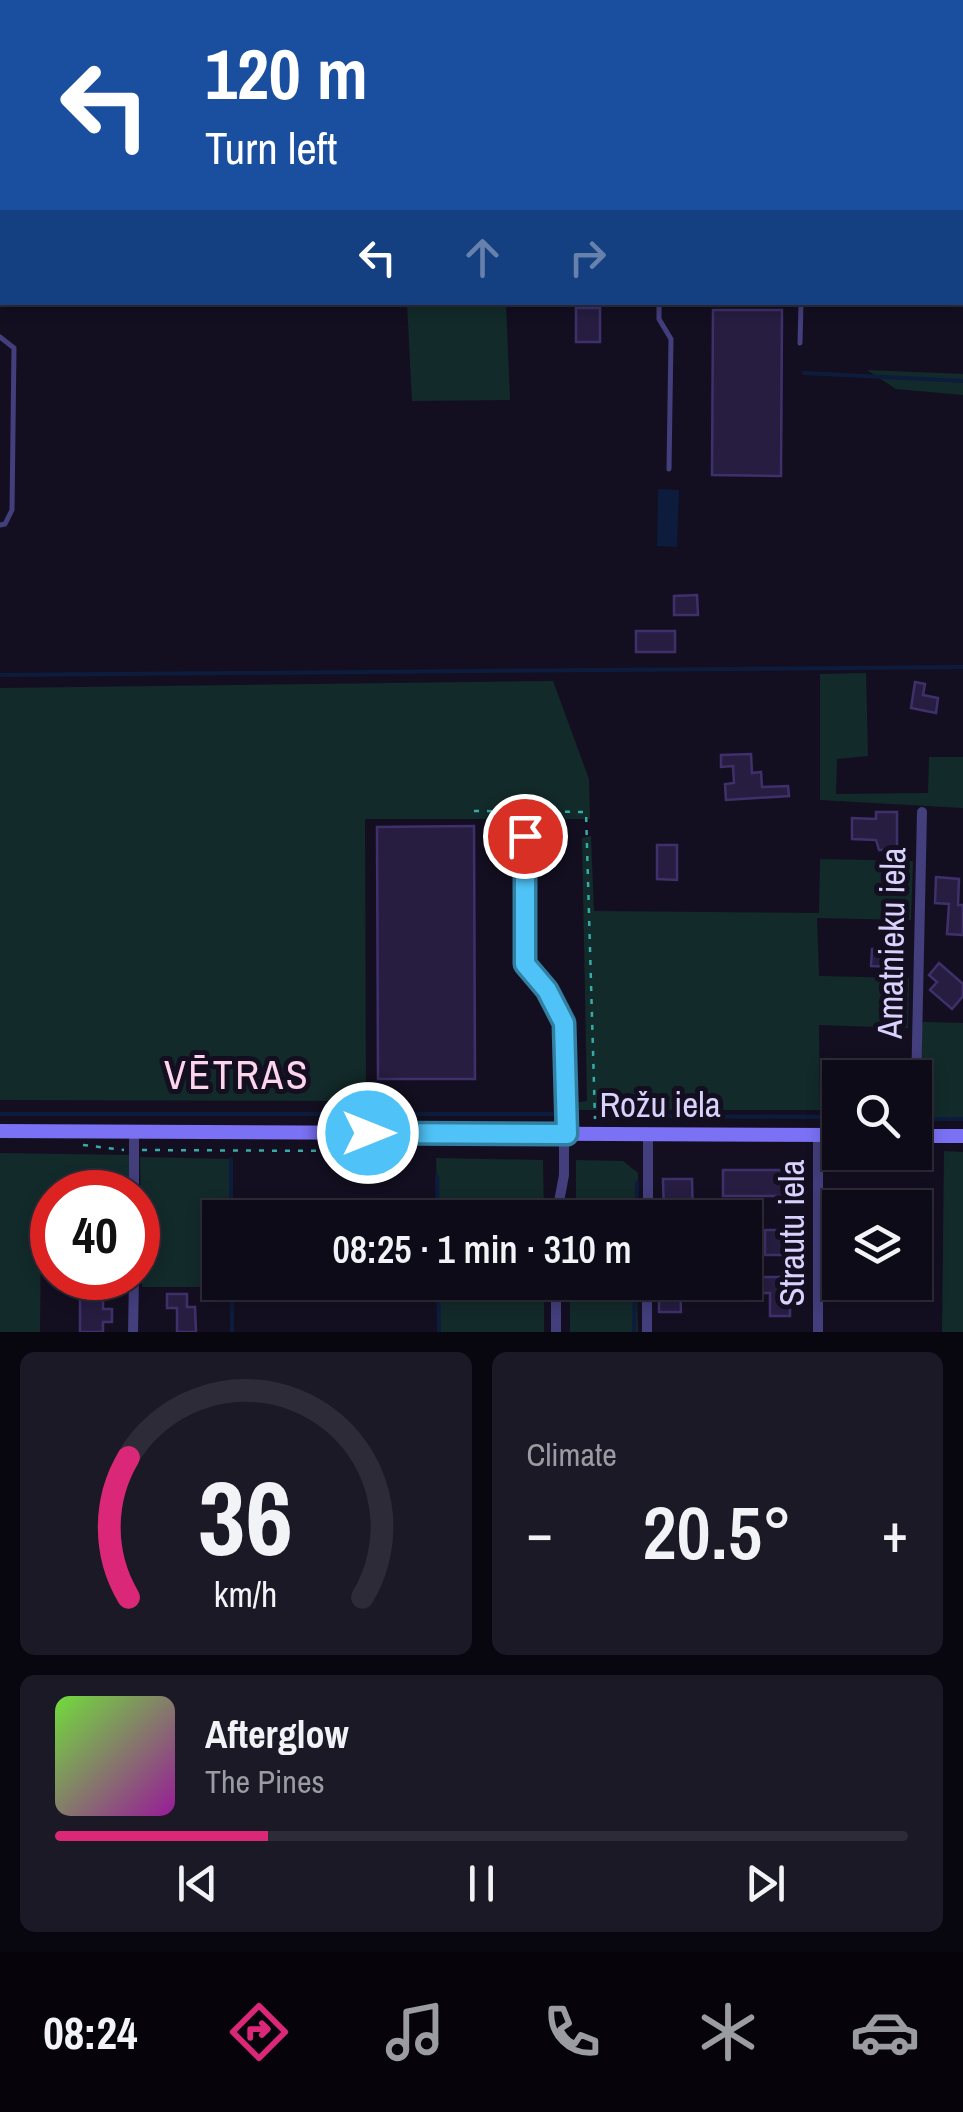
<!DOCTYPE html>
<meta charset="utf-8">
<style>
body{margin:0;font-family:"Archivo Narrow",sans-serif;background:#1c1926;color:#f1f3f6;height:100vh;display:flex;flex-direction:column;font-size:38px;white-space:nowrap}
*{box-sizing:border-box;margin:0}
p{font-size:32px;color:#9b9ba2}
.icon{flex:none;width:55px;height:55px;fill:none;stroke:currentColor;stroke-width:2;stroke-linecap:round;stroke-linejoin:round}
.map{position:relative;height:1332px;overflow:hidden}
.sheet{display:flex;flex-direction:column;gap:20px;padding:20px;background:#08060e;flex:1}
.sheet>*{flex:none}
.banner{position:absolute;left:0px;top:0px;width:965px;height:305px;box-shadow:0 5px 15px #0003,0 0 0 2px #2e2b38;background:#1a4fa0;color:#fff;overflow:hidden}
.fabs{position:absolute;left:822px;top:1060px;display:grid;gap:20px}
.fabs a{display:grid;place-items:center;width:110px;height:110px;border-radius:0px;background:#0e0b19;box-shadow:0 5px 15px #0003,0 0 0 2px #2e2b38;font-size:50px}
.speed{position:absolute;left:30px;top:1170px;display:flex;gap:20px;font-size:50px;font-weight:700;text-align:center}
.speed>*{display:grid;place-content:center;width:130px;height:130px;border-radius:50%;background:#0e0b19;box-shadow:0 5px 15px #0003,0 0 0 2px #2e2b38;line-height:1}
.speed .limit{border:15px solid #d22;background:#fff;color:#111}
.pin{position:absolute;display:grid;place-items:center;width:85px;height:85px;color:#fff;margin:-42px;border:5px solid #fff;border-radius:50%;box-shadow:0 2px 10px #0007}
.me{position:absolute;width:110px;margin:-55px;rotate:90deg;stroke-linejoin:round;filter:drop-shadow(0 0 8px #0008)}
.turn{display:flex;align-items:center;gap:35px;height:210px;padding:0 40px;font-size:45px}
.turn .icon{width:130px;height:130px;stroke-width:2.5}
.turn b{display:block;font-size:70px;line-height:85px}
.lanes{display:flex;align-items:center;height:95px;padding:0 40px;background:#0003;justify-content:center;gap:50px;direction:ltr}
.lanes .off{opacity:.35}
.big{font-size:75px;font-weight:600;line-height:1.1}
.sheet .tile{flex:1;display:flex;flex-direction:column;justify-content:center;gap:15px;min-width:0;padding:0 35px;border-radius:15px;background:#1c1926}
.sheet .dial{align-items:center;gap:0}
.dial svg{height:260px;overflow:visible;fill:none;stroke:#2e2b38;stroke-width:7;stroke-linecap:round;text-anchor:middle}
.dial text{fill:#f1f3f6;stroke:none}
.song{display:flex;align-items:center;gap:30px}
.cover{width:120px;height:120px;border-radius:15px;background:linear-gradient(135deg,hsl(100 70% 55%),hsl(300 70% 35%))}
.played{height:10px;border-radius:5px;background:linear-gradient(90deg,#db2777 25%,#2e2b38 25%)}
.keys{display:flex;justify-content:space-around;direction:ltr}
.heat{display:flex;justify-content:space-between;align-items:center;font-size:55px;direction:ltr}
.sheet .tiles{flex:1;display:grid;gap:20px;grid-template-columns:1fr 1fr}
.tile:last-child{grid-column:span 2}
.trip{position:absolute;left:202px;top:1200px;width:560px;height:100px;border-radius:0px;background:#0e0b19;box-shadow:0 5px 15px #0003,0 0 0 2px #2e2b38;font-weight:600;line-height:100px;text-align:center}
.tab-bar{display:flex;height:160px;justify-content:space-around;align-items:center;background:#06040a;color:#9b9ba2}
.tab-bar .icon{width:70px;height:70px}
.tab-bar .selected{color:#db2777}
.tab-bar b{font-size:45px;color:#f1f3f6}
.map>svg:first-child{display:block}
.green{fill:#132a2a}
.water{fill:#0d1c3c}
.lines{fill:none;stroke-linecap:round;stroke-linejoin:round}
.stream{stroke:#0d1c3c;stroke-width:4}
.building{fill:#261d40;stroke:#3f306b;stroke-width:2.5}
.path{stroke:#37aba9;stroke-width:2.5;stroke-dasharray:5 8;stroke-linecap:butt}
.lane{stroke:#433e7c;stroke-width:5}
.street{stroke:#433e7c;stroke-width:10}
.secondary{stroke:#7a71f4;stroke-width:14}
.primary{stroke:#c462f3;stroke-width:15}
.route-casing{stroke:#337fa1;stroke-width:25}
.route{stroke:#4fc3f7;stroke-width:18}
.labels{text-anchor:middle;dominant-baseline:central;stroke-width:10;stroke-linejoin:round;paint-order:stroke}
.street-label{font-size:35px;fill:#d9d2fc;stroke:#130f21}
.quarter-label{font-size:40px;letter-spacing:2.5px;fill:#fcd4eb;stroke:#130f21}
</style>
<div class="map">
<svg width="963" height="1332" viewBox="0 0 963 1332">
<rect width="100%" height="100%" fill="#130f21"/>
<g class="green">
<polygon points="407,303 506,303 510,400 412,401"/>
<polygon points="867,370 963,374 963,395 896,389"/>
<polygon points="866,673 868,756 837,759 836,794 928,793 929,757 963,757 963,808 820,800 820,674"/>
<polygon points="553,681 589,779 590,819 365,819 366,1101 0,1100 0,688"/>
<polygon points="591,836 594,911 819,913 820,859 913,861 911,920 817,918 819,976 909,978 908,1028 819,1025 820,1110 578,1110 579,1102 587,1101 582,838"/>
<polygon points="924,1022 963,1023 963,1117 920,1117 920,1024"/>
<polygon points="944,1151 963,1152 963,1332 942,1332"/>
<polygon points="0,1153 129,1155 129,1192 52,1192 52,1232 41,1232 40,1332 0,1332"/>
<polygon points="140,1157 231,1159 230,1217 220,1218 220,1282 228,1283 228,1287 142,1287"/>
<polygon points="436,1158 543,1160 544,1217 438,1217"/>
<polygon points="576,1160 623,1161 638,1173 637,1217 576,1217"/>
<polygon points="438,1283 544,1283 544,1332 439,1332"/>
<polygon points="570,1283 637,1283 638,1332 570,1332"/>
</g>
<polygon class="water" points="658,489 679,490 677,547 657,546"/>
<g class="lines">
<g class="stream">
<polyline points="131,0 151,2"/>
<polyline points="409,2 414,0"/>
<polyline points="804,373 963,381"/>
<polyline points="0,675 963,667"/>
<polyline points="0,1114 554,1114"/>
<polyline points="604,1115 619,1115"/>
<polyline points="637,1116 840,1117"/>
<polyline points="923,1119 963,1119"/>
<polyline points="231,1159 231,1218"/>
<polyline points="437,1176 438,1218"/>
<polyline points="636,1218 637,1183"/>
<polyline points="232,1282 232,1332"/>
<polyline points="438,1282 439,1332"/>
<polyline points="634,1332 635,1282"/>
</g>
</g>
<g class="building">
<rect x="576" y="308" width="24" height="34"/>
<polygon points="713,310 782,310 781,476 712,475"/>
<polygon points="697,595 698,615 674,615 674,596"/>
<rect x="636" y="631" width="39" height="21"/>
<polygon points="915,682 925,684 923,695 938,698 936,713 911,708"/>
<polygon points="751,754 752,773 761,772 762,787 788,786 789,796 726,800 725,784 734,783 733,766 721,767 721,755"/>
<polygon points="876,812 897,812 897,850 879,850 876,840 852,839 852,818 876,819"/>
<polygon points="474,826 475,1079 378,1079 377,827"/>
<polygon points="657,845 677,845 677,880 657,879"/>
<polygon points="936,877 959,879 958,905 963,905 963,935 947,934 949,904 935,903"/>
<polygon points="883,926 898,926 896,967 871,966 872,949 882,949"/>
<polygon points="939,963 963,984 963,996 952,1009 930,990 937,982 929,975"/>
<rect x="723" y="1170" width="72" height="26"/>
<polygon points="663,1179 692,1179 693,1218 664,1218"/>
<rect x="765" y="1230" width="18" height="25"/>
<polygon points="755,1277 797,1277 797,1292 790,1292 790,1316 770,1316 770,1293 755,1293"/>
<polygon points="86,1278 103,1278 103,1309 112,1309 112,1322 103,1322 103,1332 80,1332 80,1295 87,1295"/>
<polygon points="659,1282 680,1282 681,1312 659,1312"/>
<polygon points="845,1282 875,1282 876,1296 845,1298"/>
<polygon points="167,1294 187,1294 187,1307 195,1307 196,1332 177,1332 177,1308 167,1308"/>
</g>
<g class="lines">
<g class="path">
<polyline points="474,811 586,812 595,1119"/>
<polyline points="83,1145 124,1150"/>
<polyline points="142,1150 346,1151 369,1146"/>
</g>
<g class="lane">
<polyline points="659,302 659,319 671,339 669,469"/>
<polyline points="0,337 14,348 12,510 5,524 0,525"/>
<polyline points="800,343 801,302"/>
<polyline points="525,836 525,964 547,991 564,1023 567,1131"/>
</g>
<g class="street">
<polyline points="480,2 480,0"/>
<polyline points="962,240 963,240"/>
<polyline points="0,272 2,272"/>
<polyline points="915,1136 922,812"/>
<polyline points="134,1192 134,1131"/>
<polyline points="556,1218 564,1175 564,1134"/>
<polyline points="648,1218 648,1134"/>
<polyline points="556,1282 556,1332"/>
<polyline points="133,1332 134,1278"/>
<polyline points="647,1332 647,1282"/>
<polyline points="818,1332 818,1135"/>
</g>
<g class="secondary">
<polyline points="57,2 57,0"/>
<polyline points="0,1131 840,1135"/>
<polyline points="915,1136 963,1136"/>
</g>
<g class="primary">
<polyline points="0,202 2,202"/>
<polyline points="962,212 963,212"/>
</g>
</g>
<g class="lines">
<defs>
<polyline id="route" points="368,1133 567,1134 564,1023 547,990 525,964 525,836"/>
</defs>
<use href="#route" class="route-casing"/>
<use href="#route" class="route"/>
</g>
<g class="labels">
<g class="street-label">
<text transform="translate(891 943) rotate(-89)">Amatnieku iela</text>
<text x="660" y="1104">Rožu iela</text>
<text transform="translate(791 1233) rotate(-90)">Strautu iela</text>
</g>
<g class="quarter-label">
<text x="237" y="1074">VĒTRAS</text>
</g>
</g>
</svg>
<div class="fabs">
<a><svg class="icon" aria-label="search" viewBox="0 0 24 24"><circle cx="10" cy="10" r="6"/><path d="M15 15l6 6"/></svg></a>
<a><svg class="icon" aria-label="layers" viewBox="0 0 24 24"><path d="M12 4l9 5-9 5-9-5zM3 14l9 5 9-5"/></svg></a>
</div>
<div class="speed"><div class="limit">40</div></div>
<div class="pin" style="left:525px;top:836px;background:#d93025"><svg class="icon" aria-label="arrive" viewBox="0 0 24 24"><path d="M6 21V4h12l-3 4 3 4H6"/></svg></div>
<svg class="me" style="left:368px;top:1133px" viewBox="-20 -20 40 40"><circle r="17" fill="#4fc3f7" stroke="#fff" stroke-width="3"/><path d="M0-11L8 9 0 5-8 9z" fill="#fff"/></svg>
<div class="trip">08:25 · 1 min · 310 m</div>
<div class="banner">
<div class="turn"><svg class="icon" aria-label="left" viewBox="0 0 24 24"><path d="M17 20v-9H6M10 6l-5 5 5 5"/></svg><div><b>120 m</b>Turn left</div></div>
<div class="lanes"><svg class="icon" aria-label="left" viewBox="0 0 24 24"><path d="M17 20v-9H6M10 6l-5 5 5 5"/></svg><svg class="icon off" aria-label="ahead" viewBox="0 0 24 24"><path d="M12 20V5M6 11l6-6 6 6"/></svg><svg class="icon off" aria-label="right" viewBox="0 0 24 24"><path d="M7 20v-9h11M14 6l5 5-5 5"/></svg></div>
</div>
</div>
<section class="sheet">
<div class="tiles">
<div class="tile dial"><svg viewBox="0 0 100 80">
<path d="M14 69A42 42 0 1 1 86 69"/>
<path d="M14 69A42 42 0 0 1 14 26" stroke="#db2777"/>
<text x="50" y="56" font-size="32" font-weight="700">36</text>
<text x="50" y="72" font-size="11">km/h</text>
</svg></div>
<div class="tile"><p>Climate</p>
<div class="heat"><a>−</a><b class="big">20.5°</b><a>+</a></div>
</div>
<div class="tile">
<div class="song"><i class="cover"></i><div><b>Afterglow</b><p>The Pines</p></div></div>
<div class="played"></div>
<div class="keys"><svg class="icon" aria-label="previous" viewBox="0 0 24 24"><path d="M18 5L8 12l10 7zM5 5v14"/></svg><svg class="icon" aria-label="pause" viewBox="0 0 24 24"><path d="M8 5v14M16 5v14"/></svg><svg class="icon" aria-label="next" viewBox="0 0 24 24"><path d="M6 5l10 7-10 7zM19 5v14"/></svg></div>
</div>
</div>
</section>
<nav class="tab-bar">
<b>08:24</b>
<svg class="icon selected" aria-label="directions" viewBox="0 0 24 24"><path d="M12 3l9 9-9 9-9-9zM9 14v-3h6M13 9l2 2-2 2"/></svg>
<svg class="icon" aria-label="music" viewBox="0 0 24 24"><path d="M9 18V5l10-2v13"/><circle cx="6" cy="18" r="3"/><circle cx="16" cy="16" r="3"/></svg>
<svg class="icon" aria-label="phone" viewBox="0 0 24 24"><path d="M5 4h4l2 5-3 2q2 4 5 5l2-3 5 2v4C11 20 4 13 5 4z"/></svg>
<svg class="icon" aria-label="climate" viewBox="0 0 24 24"><path d="M12 3v18M4 7l16 10M4 17L20 7"/></svg>
<svg class="icon" aria-label="car" viewBox="0 0 24 24"><path d="M5 17H2v-5l4-1 3-4h7l3 4 3 1v5h-3M9 17h6M6 11h13"/><circle cx="7" cy="17" r="2"/><circle cx="17" cy="17" r="2"/></svg>
</nav>
